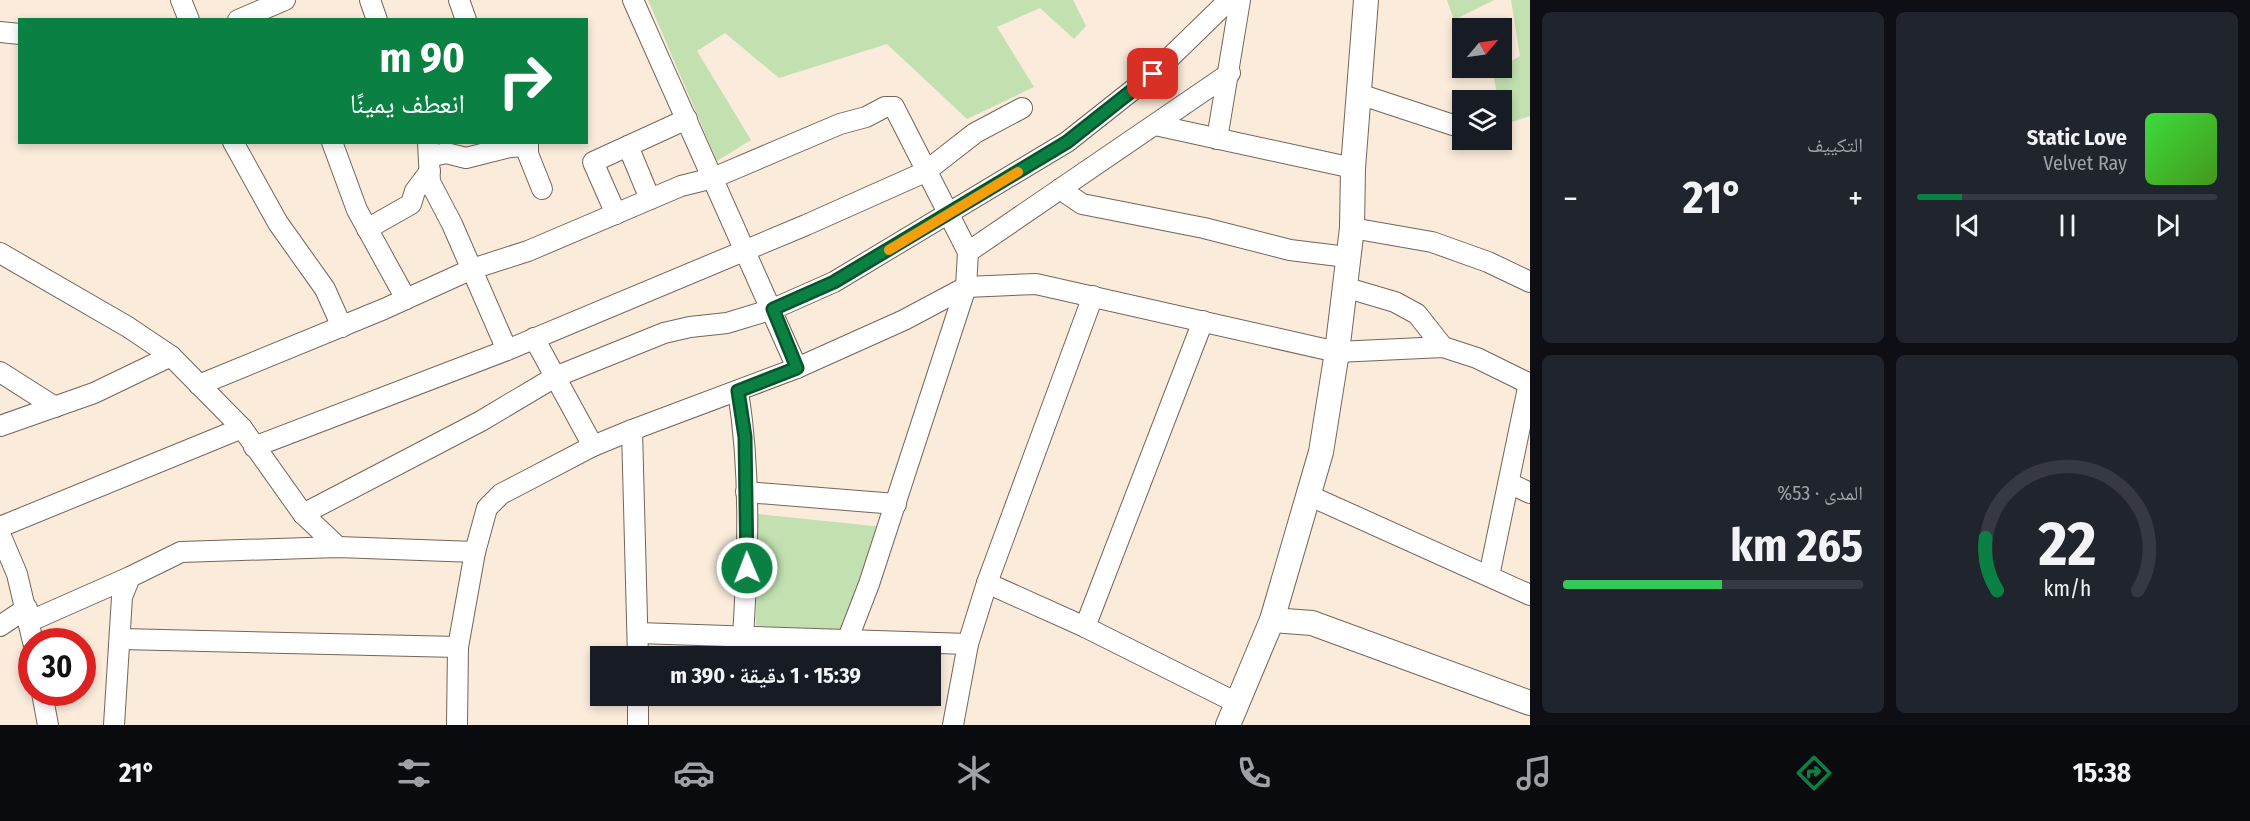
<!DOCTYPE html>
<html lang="ar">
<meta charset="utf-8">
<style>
body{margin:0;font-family:"Fira Sans Condensed","Noto Naskh Arabic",sans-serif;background:#20242c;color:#f1f3f6;direction:rtl;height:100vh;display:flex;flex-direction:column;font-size:22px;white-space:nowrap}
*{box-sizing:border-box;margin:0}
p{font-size:20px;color:#9ea1a6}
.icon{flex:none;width:33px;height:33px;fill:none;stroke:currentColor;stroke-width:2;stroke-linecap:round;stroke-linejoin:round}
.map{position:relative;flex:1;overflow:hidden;direction:ltr}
.panel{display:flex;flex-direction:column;gap:12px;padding:12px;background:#0d0f14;width:720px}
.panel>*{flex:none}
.top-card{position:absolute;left:18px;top:18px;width:570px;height:126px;border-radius:0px;box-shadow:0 3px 9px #0003;direction:rtl;background:#0b8043;color:#fff;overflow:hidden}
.needle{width:39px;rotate:61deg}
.tools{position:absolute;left:1452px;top:18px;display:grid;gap:12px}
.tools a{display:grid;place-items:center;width:60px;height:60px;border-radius:0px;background:#171b24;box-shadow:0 3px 9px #0003;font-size:30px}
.speed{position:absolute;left:18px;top:628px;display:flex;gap:12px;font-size:30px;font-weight:700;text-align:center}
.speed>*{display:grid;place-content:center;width:78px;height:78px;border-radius:50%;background:#171b24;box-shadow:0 3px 9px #0003;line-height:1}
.speed .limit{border:9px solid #d22;background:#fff;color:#111}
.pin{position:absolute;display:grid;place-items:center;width:51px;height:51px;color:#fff;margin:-26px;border-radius:12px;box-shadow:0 3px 9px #0006}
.me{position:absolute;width:66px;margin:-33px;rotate:359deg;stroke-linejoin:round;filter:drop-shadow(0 0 4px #0008)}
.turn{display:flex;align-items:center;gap:21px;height:126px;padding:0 24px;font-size:27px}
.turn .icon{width:78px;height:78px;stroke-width:2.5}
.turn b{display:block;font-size:42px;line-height:51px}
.big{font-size:45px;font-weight:700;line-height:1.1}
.panel .widget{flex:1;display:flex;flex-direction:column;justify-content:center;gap:9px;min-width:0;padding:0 21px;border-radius:9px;background:#20242c}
.panel .dial{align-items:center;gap:0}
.dial svg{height:156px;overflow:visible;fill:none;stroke:#363941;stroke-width:7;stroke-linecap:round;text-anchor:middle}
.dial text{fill:#f1f3f6;stroke:none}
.song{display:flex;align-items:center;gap:18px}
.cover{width:72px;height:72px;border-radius:9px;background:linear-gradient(135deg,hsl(120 70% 55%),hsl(100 70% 35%))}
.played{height:6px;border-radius:3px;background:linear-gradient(90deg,#0b8043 15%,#363941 15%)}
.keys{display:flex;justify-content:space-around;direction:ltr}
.heat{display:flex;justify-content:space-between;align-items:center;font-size:33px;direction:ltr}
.charge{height:9px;border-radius:4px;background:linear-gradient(90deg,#34c759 53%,#363941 0)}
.panel .tiles{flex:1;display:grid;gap:12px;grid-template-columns:repeat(2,1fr)}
.trip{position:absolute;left:590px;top:646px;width:351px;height:60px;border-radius:0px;background:#171b24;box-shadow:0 3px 9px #0003;font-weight:700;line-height:60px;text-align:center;direction:rtl}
.tabs{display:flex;height:96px;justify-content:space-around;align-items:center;background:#090b0e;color:#9ea1a6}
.tabs .icon{width:42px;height:42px}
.tabs .active{color:#0b8043}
.tabs b{font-size:27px;color:#f1f3f6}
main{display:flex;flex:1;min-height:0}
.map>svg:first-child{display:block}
.green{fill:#c2e0b0}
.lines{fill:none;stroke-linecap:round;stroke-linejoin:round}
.minor-casing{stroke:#736659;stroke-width:22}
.major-casing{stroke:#736659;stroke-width:26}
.minor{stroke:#fff;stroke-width:20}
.major{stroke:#fff;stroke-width:24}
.route-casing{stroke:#07532c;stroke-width:15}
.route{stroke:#0b8043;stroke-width:10}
.slow{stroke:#f59e0b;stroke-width:10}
</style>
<main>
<section class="panel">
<div class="tiles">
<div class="widget">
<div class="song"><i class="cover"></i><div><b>Static Love</b><p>Velvet Ray</p></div></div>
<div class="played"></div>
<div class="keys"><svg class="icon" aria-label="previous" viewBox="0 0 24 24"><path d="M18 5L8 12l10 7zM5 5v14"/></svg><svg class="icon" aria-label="pause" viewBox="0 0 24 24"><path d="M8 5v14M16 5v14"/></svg><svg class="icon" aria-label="next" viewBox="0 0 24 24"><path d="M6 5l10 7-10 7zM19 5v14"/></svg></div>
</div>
<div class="widget"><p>التكييف</p>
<div class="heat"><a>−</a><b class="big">21°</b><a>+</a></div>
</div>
<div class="widget dial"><svg viewBox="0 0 100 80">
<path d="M14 69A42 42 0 1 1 86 69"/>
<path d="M14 69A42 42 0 0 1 8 42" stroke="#0b8043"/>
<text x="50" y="56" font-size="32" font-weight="700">22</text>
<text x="50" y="72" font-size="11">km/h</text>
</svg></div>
<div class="widget"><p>المدى · 53%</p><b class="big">265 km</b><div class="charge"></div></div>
</div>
</section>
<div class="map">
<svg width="1530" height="725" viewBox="0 0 1530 725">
<rect width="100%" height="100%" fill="#faebdb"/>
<g class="green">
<polygon points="648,0 1073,0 1086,26 1074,39 1040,8 997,27 1034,87 967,119 887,44 779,78 725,33 697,51 751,140 717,161"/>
<polygon points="1447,0 1494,0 1454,20"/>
<polygon points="1511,0 1530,0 1530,116 1503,125 1502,100 1498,100 1493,72 1520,56"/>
<polygon points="757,514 883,527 840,637 756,625"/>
</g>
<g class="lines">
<defs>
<g id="minor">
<polyline points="181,0 189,20"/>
<polyline points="370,0 377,20"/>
<polyline points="459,0 466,20"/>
<polyline points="633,0 797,368"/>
<polyline points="238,20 285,0"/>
<polyline points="0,32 20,34"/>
<polyline points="1359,94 1453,125"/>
<polyline points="1155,125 1353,168"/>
<polyline points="1217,139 1240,0"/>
<polyline points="233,142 278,223 325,289 342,327"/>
<polyline points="332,142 357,210 406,299"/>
<polyline points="428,142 430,182 452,224 507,350"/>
<polyline points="528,142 528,154 542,189"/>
<polyline points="628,146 650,199"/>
<polyline points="429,157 446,153 466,158 510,147 528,146"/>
<polyline points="1060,189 1082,204 1204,228 1290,250 1347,257"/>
<polyline points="616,214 593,162 687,119"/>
<polyline points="1352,228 1432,242 1488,262 1530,282"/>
<polyline points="367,229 411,204 415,191 430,171"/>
<polyline points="968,252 1230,73"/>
<polyline points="0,253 128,327 171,356 242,428 303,514 338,547"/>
<polyline points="1344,287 1395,302 1417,314 1443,347"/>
<polyline points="534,338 593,446"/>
<polyline points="0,372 55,407"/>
<polyline points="199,385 384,309 472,269 528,251 681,186 713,178 840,124 866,117 885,107 894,107 968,252 966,287 869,584 847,641"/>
<path d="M738,391C751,473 748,555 743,637"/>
<polyline points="0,426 94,393 171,356"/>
<polyline points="632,430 638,657"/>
<polyline points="254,447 507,350 806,225 925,172 975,133 1022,108"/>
<polyline points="1509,483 1530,493"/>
<polyline points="746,492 896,504"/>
<polyline points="1308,495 1530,595"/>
<polyline points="303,514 481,421 555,377 664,333 690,327 727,323 773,309 834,282 1067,142 1153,74 1229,0"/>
<polyline points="0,527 242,428"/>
<polyline points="0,534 17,574 33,642"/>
<polyline points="1489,576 1529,383"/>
<polyline points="987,583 1085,627 1237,703"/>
<polyline points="28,622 130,577"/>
<polyline points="0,626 27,608"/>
<polyline points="1085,627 1203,321"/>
<polyline points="638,633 968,644"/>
<polyline points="121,639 458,647"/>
<polyline points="42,693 48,725"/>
<polyline points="638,696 638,725"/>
<polyline points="114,725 122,597 130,577 181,552 338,547 475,552 487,508 501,494 528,480 593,446 632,430 797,368 904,320 966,287 1036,284 1337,352 1443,347 1477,358 1530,384"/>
<polyline points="457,725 458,647 475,552"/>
<polyline points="953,725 968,644 987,583 1093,296"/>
</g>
<g id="major">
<polyline points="1272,620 1312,623 1530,703"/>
<polyline points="1228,725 1272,620 1321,452 1337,352 1352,228 1353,168 1366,0"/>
</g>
</defs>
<use href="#minor" class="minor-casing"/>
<use href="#major" class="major-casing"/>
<use href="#minor" class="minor"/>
<use href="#major" class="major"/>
</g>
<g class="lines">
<defs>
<polyline id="route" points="747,568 745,437 738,391 797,368 773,309 834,282 1067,142 1153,74"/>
</defs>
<use href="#route" class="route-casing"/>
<use href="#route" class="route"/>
<polyline class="slow" points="889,250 1018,172"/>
</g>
</svg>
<div class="tools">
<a><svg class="needle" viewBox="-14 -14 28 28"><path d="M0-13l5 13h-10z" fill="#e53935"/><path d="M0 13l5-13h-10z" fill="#9ea1a6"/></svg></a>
<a><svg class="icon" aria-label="layers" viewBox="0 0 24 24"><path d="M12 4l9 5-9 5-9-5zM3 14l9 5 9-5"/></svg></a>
</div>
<div class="speed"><div class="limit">30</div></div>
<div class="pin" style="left:1153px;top:74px;background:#d93025"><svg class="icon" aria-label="arrive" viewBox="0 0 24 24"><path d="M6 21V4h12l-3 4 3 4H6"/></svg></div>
<svg class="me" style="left:747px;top:568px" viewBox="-20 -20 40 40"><circle r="17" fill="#0b8043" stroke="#fff" stroke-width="3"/><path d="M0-11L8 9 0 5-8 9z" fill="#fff"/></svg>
<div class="trip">15:39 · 1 دقيقة · 390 m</div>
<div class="top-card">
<div class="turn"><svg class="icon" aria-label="right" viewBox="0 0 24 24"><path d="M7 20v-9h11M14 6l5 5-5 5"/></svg><div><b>90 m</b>انعطف يمينًا</div></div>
</div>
</div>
</main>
<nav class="tabs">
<b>15:38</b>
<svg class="icon active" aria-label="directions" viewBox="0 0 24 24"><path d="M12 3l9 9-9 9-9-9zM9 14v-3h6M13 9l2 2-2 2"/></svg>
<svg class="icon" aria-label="music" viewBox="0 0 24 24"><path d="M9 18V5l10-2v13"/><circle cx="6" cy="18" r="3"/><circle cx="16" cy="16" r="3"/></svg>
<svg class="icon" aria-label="phone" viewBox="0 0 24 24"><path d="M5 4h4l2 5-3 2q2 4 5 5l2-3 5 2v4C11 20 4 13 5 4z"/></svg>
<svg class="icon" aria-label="climate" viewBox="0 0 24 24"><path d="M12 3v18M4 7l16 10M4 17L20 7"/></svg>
<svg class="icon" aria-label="car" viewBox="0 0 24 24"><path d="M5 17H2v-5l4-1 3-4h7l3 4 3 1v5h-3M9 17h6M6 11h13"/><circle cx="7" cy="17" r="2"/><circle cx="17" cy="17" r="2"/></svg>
<svg class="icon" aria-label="filters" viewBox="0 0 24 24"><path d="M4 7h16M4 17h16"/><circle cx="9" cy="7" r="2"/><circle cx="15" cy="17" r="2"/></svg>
<b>21°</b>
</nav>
